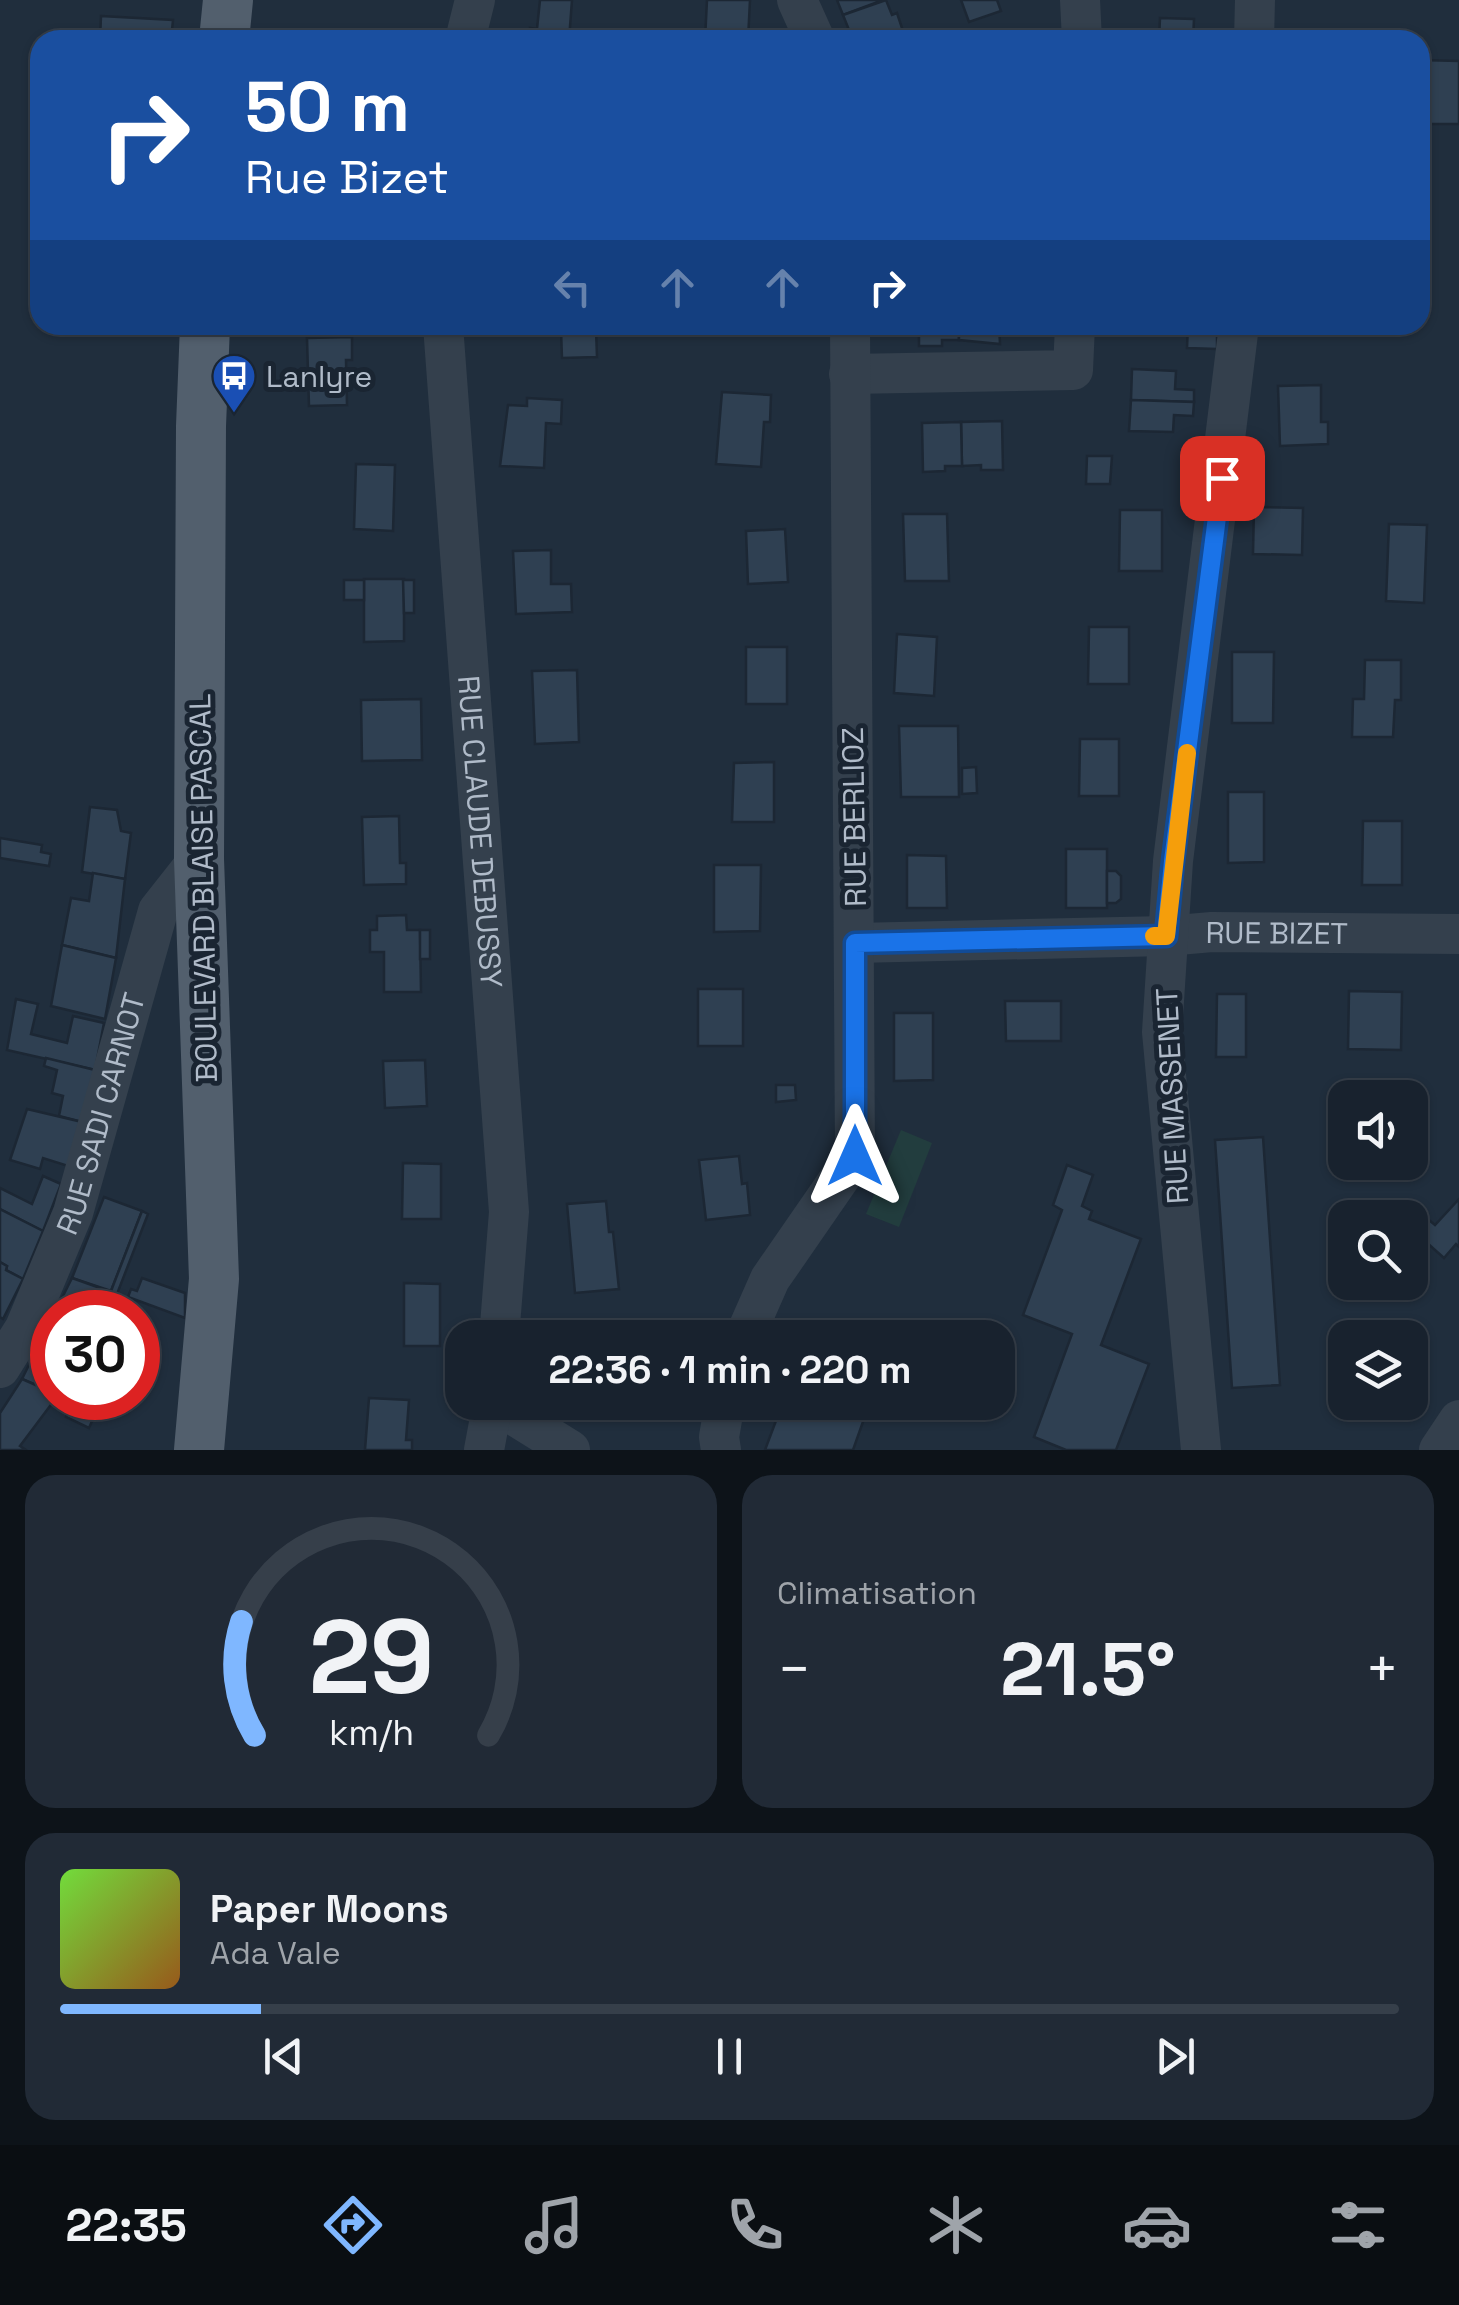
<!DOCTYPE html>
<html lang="fr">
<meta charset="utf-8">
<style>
body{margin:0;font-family:"Space Grotesk",sans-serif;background:#212a36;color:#f1f3f6;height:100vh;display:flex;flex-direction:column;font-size:38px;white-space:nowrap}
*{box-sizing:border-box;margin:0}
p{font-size:32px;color:#9fa4aa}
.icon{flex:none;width:55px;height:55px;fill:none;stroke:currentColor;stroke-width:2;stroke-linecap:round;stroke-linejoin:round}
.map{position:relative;height:1450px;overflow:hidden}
.details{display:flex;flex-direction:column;gap:25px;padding:25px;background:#0d1319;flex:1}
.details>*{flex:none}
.top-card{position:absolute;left:30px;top:30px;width:1400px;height:305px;border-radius:30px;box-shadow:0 2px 8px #0004,0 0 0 2px #363f4a;background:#1a4fa0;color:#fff;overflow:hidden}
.buttons{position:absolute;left:1328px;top:1080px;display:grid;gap:20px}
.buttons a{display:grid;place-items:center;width:100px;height:100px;border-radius:20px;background:#18222e;box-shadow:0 2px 8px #0004,0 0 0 2px #363f4a;font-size:50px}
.speed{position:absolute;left:30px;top:1290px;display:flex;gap:20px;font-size:50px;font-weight:700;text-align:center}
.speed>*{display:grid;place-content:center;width:130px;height:130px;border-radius:50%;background:#18222e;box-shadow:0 2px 8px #0004,0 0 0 2px #363f4a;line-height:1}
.speed .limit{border:15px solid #d22;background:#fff;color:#111}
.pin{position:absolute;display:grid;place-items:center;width:85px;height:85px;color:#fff;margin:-42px;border-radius:20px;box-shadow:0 5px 15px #0006}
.me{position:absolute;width:110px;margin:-55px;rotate:0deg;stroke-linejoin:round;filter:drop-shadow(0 0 8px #0008)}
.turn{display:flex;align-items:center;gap:35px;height:210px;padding:0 50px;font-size:45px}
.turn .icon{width:130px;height:130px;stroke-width:2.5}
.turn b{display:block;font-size:70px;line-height:85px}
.lanes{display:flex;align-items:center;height:95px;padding:0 50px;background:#0003;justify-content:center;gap:50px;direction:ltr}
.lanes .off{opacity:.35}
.big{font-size:75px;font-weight:800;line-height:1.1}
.details .card{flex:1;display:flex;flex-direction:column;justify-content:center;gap:15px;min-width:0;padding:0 35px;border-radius:30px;background:#212a36}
.details .dial{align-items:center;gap:0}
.dial svg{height:260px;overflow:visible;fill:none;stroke:#363f4a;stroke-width:7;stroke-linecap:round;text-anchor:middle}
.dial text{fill:#f1f3f6;stroke:none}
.song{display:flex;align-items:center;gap:30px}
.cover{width:120px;height:120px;border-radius:15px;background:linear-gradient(135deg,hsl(100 70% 55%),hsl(30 70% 35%))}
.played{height:10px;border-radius:5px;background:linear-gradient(90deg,#7fb7ff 15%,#363f4a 15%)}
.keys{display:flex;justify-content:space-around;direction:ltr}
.heat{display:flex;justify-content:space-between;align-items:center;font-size:55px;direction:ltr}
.details .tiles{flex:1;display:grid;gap:25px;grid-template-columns:1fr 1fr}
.card:last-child{grid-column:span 2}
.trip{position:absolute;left:445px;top:1320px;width:570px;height:100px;border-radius:30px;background:#18222e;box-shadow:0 2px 8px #0004,0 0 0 2px #363f4a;font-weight:800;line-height:100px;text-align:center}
.dock{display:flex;height:160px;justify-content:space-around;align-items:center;background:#0a0e12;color:#9fa4aa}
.dock .icon{width:70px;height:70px}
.dock .active{color:#7fb7ff}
.dock b{font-size:45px;color:#f1f3f6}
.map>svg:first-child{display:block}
.green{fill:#223d3e}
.building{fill:#2f4052;stroke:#1c2734;stroke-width:2.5}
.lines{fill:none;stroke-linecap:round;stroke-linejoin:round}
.minor{stroke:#34404d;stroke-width:40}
.major{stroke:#525f6d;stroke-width:50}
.route-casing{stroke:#114b97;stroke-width:25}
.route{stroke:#1a73e8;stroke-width:18}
.slow{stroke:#f59e0b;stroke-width:18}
.labels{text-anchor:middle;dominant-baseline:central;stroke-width:10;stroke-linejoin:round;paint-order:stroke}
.poi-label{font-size:30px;fill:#b0bbc9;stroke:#1a2532;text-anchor:start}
.street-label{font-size:30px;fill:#b0bbc9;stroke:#1a2532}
</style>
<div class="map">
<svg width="1459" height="1450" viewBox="0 0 1459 1450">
<rect width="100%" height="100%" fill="#202e3d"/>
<polygon class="green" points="901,1130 932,1143 899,1227 866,1214"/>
<g class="building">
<polygon points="540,0 572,0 569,40 529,40 530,28 537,29"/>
<polygon points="707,0 750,0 748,40 705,40"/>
<polygon points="837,0 883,0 843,15"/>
<polygon points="886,0 892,15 897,13 904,34 888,40 853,40 843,15"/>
<polygon points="961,0 997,0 1001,11 969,22"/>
<polygon points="101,16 173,20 171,40 100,40"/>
<polygon points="1160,18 1194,19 1193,40 1159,40"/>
<rect x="1316" y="33" width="56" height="7"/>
<polygon points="1420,60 1459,61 1459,124 1420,124"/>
<polygon points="517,325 562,325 563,330 596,329 597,357 562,358 561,330 517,332"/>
<polygon points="919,325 959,325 959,340 942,340 942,346 919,346"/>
<polygon points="959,325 999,325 1000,344 959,340"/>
<polygon points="1188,325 1217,325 1217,349 1187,348"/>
<rect x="1299" y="325" width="40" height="8"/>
<polygon points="352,337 352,360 346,360 347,405 309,406 307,338"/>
<polygon points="1132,369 1176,371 1175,389 1194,390 1194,402 1131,400"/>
<polygon points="1321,385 1321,422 1328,422 1328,444 1280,446 1278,386"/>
<polygon points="722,392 771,395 770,422 764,422 761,467 716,464"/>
<polygon points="527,398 562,400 561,424 546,423 544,468 500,466 508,405 527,406"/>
<polygon points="1131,400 1194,402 1193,416 1174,415 1173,432 1129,431"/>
<polygon points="1002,421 1003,470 981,470 981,465 962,466 961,422"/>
<polygon points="961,422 962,466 945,466 945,471 923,472 922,423"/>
<polygon points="1087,456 1112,456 1110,484 1086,484"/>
<polygon points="356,464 395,465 393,531 354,529"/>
<polygon points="1254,507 1303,508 1302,555 1253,554"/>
<polygon points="1120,510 1162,510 1162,571 1119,571"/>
<polygon points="903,514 947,514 949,581 905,581"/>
<polygon points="1389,524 1427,525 1424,603 1386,601"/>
<polygon points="785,529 788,582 748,584 746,531"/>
<polygon points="551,550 551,584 571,584 572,612 516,614 513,551"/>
<polygon points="364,579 404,579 404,641 364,642"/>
<rect x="344" y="580" width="20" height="20"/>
<polygon points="403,580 414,580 414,613 404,613"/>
<polygon points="1089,627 1129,627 1129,684 1088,684"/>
<polygon points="897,634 937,637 934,696 894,693"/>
<rect x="746" y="647" width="41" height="57"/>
<polygon points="1232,652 1274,652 1273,723 1232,723"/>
<polygon points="1365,660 1401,660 1401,700 1395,700 1393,737 1352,737 1353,699 1364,699"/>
<polygon points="577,670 579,742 535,744 532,671"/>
<polygon points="421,699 422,760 362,761 361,700"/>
<polygon points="899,726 958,726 959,797 901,797"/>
<polygon points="1080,739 1119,739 1119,796 1079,796"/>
<polygon points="774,762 774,822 732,822 734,763"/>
<polygon points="976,767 977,793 962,794 962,768"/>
<polygon points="1228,792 1264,792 1264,862 1228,863"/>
<polygon points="90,807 117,810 121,831 131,833 125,879 82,872"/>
<polygon points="399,816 400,863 406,863 406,884 364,885 362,817"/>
<polygon points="1363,821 1402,821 1402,885 1362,885"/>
<polygon points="0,838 42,845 41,852 51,854 49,866 0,858"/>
<rect x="1066" y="849" width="41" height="59"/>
<polygon points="907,855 946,856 947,908 907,908"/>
<polygon points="714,865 761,865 760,931 714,932"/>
<polygon points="1107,871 1116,871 1121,876 1121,899 1116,903 1107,903"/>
<polygon points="93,873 125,879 116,958 62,945 71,898 89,901"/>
<polygon points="406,915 407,930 420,930 421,992 384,992 384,952 370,952 370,930 377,930 377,916"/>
<rect x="420" y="930" width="10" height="29"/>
<polygon points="62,945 116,958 105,1019 51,1006"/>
<rect x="698" y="989" width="45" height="57"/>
<polygon points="1349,991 1402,992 1401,1050 1348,1049"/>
<polygon points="1217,994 1246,994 1246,1057 1216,1057"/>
<polygon points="16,999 38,1004 31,1034 67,1043 73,1016 104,1023 95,1070 7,1050"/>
<polygon points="1005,1001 1061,1001 1061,1041 1006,1041"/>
<polygon points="894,1013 933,1013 933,1080 894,1081"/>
<polygon points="46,1058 95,1070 82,1122 59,1116 63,1096 52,1093 57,1070 44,1066"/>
<polygon points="425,1060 427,1106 385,1108 383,1061"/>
<polygon points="776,1085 795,1085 796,1100 776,1102"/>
<rect x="1349" y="1091" width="42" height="7"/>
<polygon points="27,1109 82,1122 68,1166 43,1158 40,1169 10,1160"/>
<polygon points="1263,1137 1280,1385 1232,1388 1215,1140"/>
<polygon points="739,1156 742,1184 747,1183 750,1215 706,1220 699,1160"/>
<polygon points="403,1163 441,1164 441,1219 402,1219"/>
<polygon points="1067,1165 1093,1175 1082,1206 1092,1211 1089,1219 1141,1239 1101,1345 1149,1364 1116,1450 1066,1450 1034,1437 1072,1334 1023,1315 1062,1210 1053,1205"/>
<polygon points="43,1176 61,1184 43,1231 0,1209 0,1188 32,1204"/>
<polygon points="104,1197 142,1211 111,1291 72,1278"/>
<polygon points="1459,1199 1459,1247 1456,1244 1444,1258 1417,1234 1429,1220 1435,1225"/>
<polygon points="606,1201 609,1232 613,1232 619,1289 575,1293 567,1204"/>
<polygon points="0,1209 43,1231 23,1279 6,1270 7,1266 0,1262"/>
<polygon points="142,1211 148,1214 117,1294 111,1291"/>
<polygon points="0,1262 7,1266 6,1270 23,1279 3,1319 0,1317"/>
<polygon points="72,1278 117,1294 107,1312 86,1312 60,1302"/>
<polygon points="142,1278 185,1293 185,1318 128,1297 131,1289 137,1291"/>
<polygon points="404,1283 440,1284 440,1346 404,1346"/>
<polygon points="50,1322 52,1323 52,1392 22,1379"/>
<polygon points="22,1379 52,1392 52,1398 56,1398 20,1446 26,1450 0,1450 0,1413"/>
<polygon points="69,1398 103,1398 96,1412"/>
<polygon points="369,1398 409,1400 406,1440 412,1440 412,1450 365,1450"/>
<polygon points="73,1402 96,1412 89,1428 66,1417"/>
<polygon points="783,1402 870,1402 853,1450 765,1450"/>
</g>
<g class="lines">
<g class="minor">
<polyline points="797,0 815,40"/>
<polyline points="1080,0 1082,40"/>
<polyline points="465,40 475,0"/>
<polyline points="1254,40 1255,0"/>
<path id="s1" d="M443,325L509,1212L499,1338"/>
<polyline points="849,374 1073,370 1075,325"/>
<path id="s2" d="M855,943L1166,936L1212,932L1459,934"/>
<polyline points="744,1338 770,1279 855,1156 850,325"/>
<path id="s3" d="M0,1368L25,1328L73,1213L158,911L199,859"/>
<polyline points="493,1402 570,1450"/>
<polyline points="484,1450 493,1402"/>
<polyline points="721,1450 719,1437 725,1402"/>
<polyline points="1201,1450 1162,1032 1173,861 1239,325"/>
<polyline points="1439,1450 1459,1420"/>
</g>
<g class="major">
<polyline points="224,40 228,0"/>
<polyline points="199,1450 214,1279 199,859 201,426 205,325"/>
</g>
</g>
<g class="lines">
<defs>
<polyline id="route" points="855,1156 855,943 1166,936 1173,861 1222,478"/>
</defs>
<use href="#route" class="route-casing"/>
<use href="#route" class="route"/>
<polyline class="slow" points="1154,936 1166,936 1187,753"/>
</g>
<defs>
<symbol id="bus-pin" viewBox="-11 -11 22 30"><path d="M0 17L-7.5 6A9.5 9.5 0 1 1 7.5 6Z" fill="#1a4fb4" stroke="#1a2532"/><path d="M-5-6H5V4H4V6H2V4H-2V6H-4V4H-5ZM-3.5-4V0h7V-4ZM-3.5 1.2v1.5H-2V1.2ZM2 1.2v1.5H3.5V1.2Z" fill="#fff"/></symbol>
</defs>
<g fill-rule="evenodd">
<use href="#bus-pin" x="209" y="351" width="50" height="68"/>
</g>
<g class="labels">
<g class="poi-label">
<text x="266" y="376">Lanlyre</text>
</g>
<g class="street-label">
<text transform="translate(854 817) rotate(-91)">RUE BERLIOZ</text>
<text stroke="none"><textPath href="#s1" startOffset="508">RUE CLAUDE DEBUSSY</textPath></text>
<text transform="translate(203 888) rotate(-91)">BOULEVARD BLAISE PASCAL</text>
<text stroke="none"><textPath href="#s2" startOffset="422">RUE BIZET</textPath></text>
<text transform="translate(1172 1096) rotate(-93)">RUE MASSENET</text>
<text stroke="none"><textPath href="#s3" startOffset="275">RUE SADI CARNOT</textPath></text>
</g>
</g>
</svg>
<div class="buttons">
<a><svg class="icon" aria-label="sound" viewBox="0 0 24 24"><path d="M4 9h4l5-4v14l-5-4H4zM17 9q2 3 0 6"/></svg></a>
<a><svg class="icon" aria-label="search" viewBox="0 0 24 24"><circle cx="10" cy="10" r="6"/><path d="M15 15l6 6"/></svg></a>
<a><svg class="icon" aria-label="layers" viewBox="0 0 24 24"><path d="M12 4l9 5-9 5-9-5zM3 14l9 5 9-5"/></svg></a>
</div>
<div class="speed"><div class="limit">30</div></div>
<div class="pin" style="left:1222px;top:478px;background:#d93025"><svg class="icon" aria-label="arrive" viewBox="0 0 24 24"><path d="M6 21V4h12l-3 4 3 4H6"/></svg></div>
<svg class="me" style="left:855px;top:1156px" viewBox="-20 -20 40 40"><path d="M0-17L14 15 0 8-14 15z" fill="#1a73e8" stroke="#fff" stroke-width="4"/></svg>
<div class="trip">22:36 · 1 min · 220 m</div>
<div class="top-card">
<div class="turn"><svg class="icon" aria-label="right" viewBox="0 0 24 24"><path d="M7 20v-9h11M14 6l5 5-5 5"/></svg><div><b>50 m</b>Rue Bizet</div></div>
<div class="lanes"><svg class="icon off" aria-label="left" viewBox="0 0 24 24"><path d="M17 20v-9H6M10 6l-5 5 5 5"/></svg><svg class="icon off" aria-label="ahead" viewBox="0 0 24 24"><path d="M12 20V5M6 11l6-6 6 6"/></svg><svg class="icon off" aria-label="ahead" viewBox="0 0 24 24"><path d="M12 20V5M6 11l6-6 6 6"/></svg><svg class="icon" aria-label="right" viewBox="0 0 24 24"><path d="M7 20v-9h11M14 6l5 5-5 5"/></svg></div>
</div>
</div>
<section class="details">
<div class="tiles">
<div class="card dial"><svg viewBox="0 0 100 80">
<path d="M14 69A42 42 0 1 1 86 69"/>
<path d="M14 69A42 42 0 0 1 10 34" stroke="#7fb7ff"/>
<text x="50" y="56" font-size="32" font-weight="700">29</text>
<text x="50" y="72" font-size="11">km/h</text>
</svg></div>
<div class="card"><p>Climatisation</p>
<div class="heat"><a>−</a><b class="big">21.5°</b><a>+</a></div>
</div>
<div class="card">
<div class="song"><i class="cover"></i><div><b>Paper Moons</b><p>Ada Vale</p></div></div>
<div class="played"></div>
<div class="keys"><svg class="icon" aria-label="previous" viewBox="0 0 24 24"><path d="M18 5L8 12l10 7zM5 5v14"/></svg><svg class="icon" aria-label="pause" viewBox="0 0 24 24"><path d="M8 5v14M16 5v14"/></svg><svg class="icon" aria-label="next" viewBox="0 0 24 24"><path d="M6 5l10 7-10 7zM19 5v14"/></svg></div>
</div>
</div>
</section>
<nav class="dock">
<b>22:35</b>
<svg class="icon active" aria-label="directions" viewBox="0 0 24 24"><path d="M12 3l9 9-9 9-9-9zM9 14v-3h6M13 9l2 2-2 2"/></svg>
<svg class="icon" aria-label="music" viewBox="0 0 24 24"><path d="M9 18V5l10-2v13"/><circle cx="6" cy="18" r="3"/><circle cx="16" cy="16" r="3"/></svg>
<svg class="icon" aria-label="phone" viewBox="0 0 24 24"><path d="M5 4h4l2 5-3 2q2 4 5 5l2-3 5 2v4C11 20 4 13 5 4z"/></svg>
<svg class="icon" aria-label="climate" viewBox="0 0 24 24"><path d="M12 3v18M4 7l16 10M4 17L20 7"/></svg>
<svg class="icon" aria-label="car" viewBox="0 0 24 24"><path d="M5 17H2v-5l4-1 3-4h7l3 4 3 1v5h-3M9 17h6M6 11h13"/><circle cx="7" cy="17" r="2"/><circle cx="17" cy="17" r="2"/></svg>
<svg class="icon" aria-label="filters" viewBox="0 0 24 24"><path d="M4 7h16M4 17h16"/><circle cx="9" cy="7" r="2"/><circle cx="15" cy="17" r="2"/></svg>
</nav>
